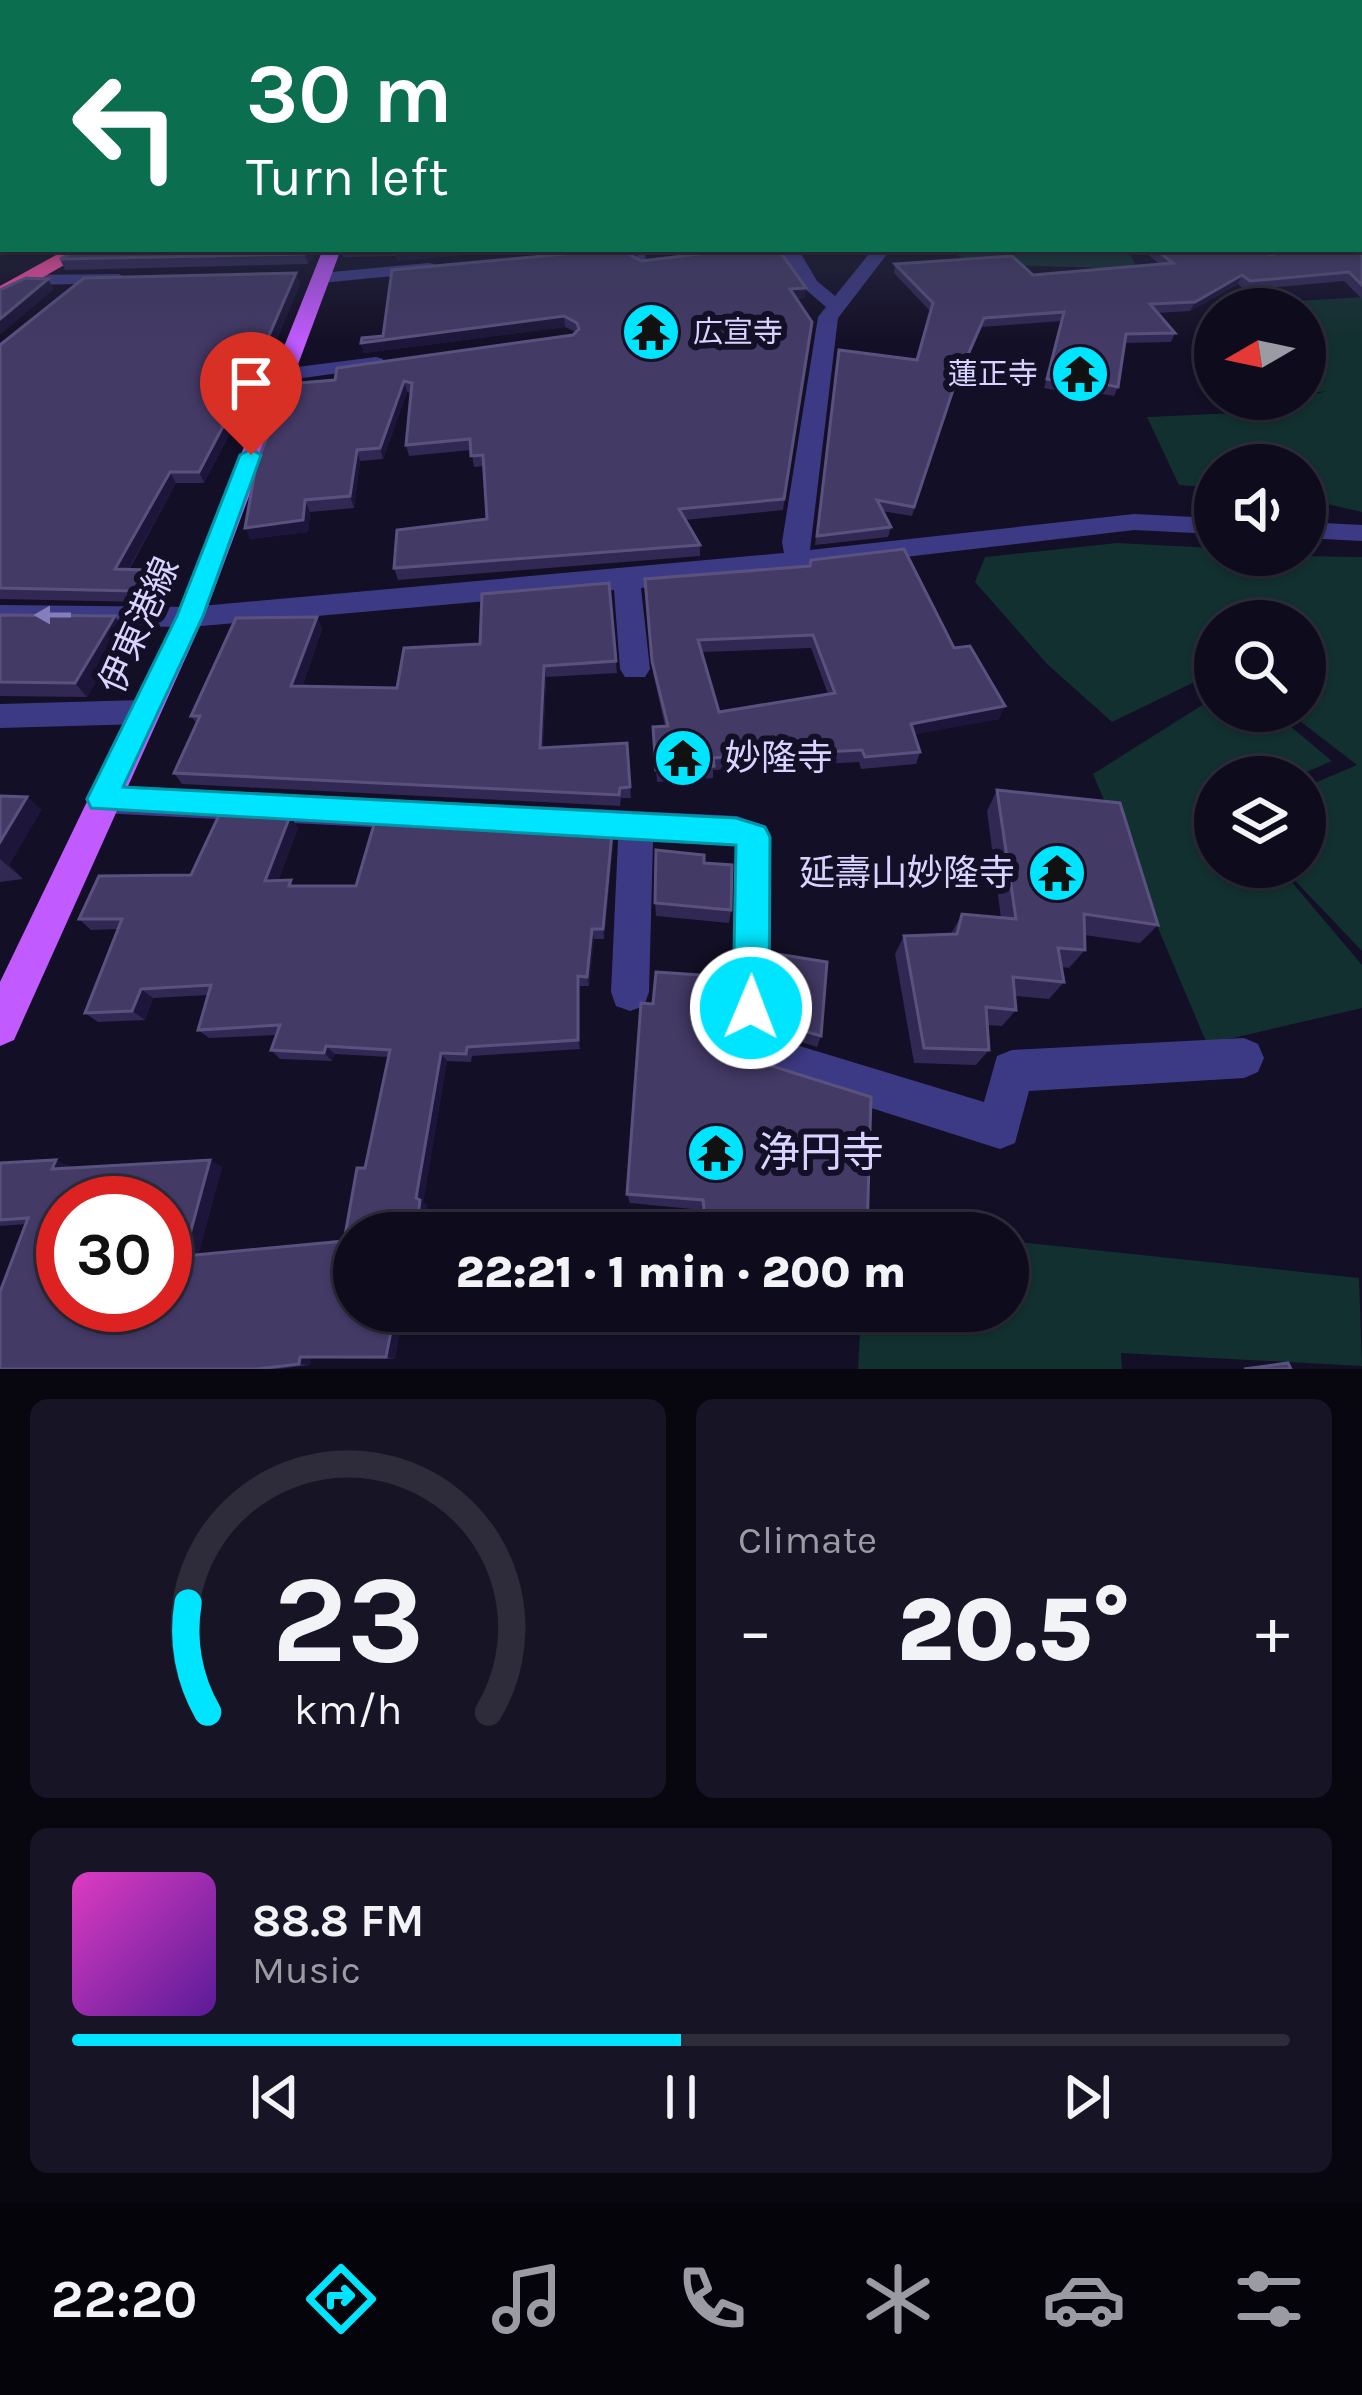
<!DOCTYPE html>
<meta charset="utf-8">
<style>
body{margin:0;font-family:Karla,"Noto Sans JP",sans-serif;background:#171425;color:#f1f3f6;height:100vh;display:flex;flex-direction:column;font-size:45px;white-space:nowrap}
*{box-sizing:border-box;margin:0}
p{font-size:39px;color:#9b9ba3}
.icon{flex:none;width:66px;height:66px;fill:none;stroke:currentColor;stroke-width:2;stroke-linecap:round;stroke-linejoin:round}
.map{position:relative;height:1369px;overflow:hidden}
.sheet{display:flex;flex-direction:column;gap:30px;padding:30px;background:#08060f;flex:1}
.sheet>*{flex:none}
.banner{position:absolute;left:0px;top:0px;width:1362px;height:252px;box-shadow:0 3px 9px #0004,0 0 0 3px #2e2b3b;background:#0b6e4f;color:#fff;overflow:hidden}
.needle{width:78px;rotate:261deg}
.buttons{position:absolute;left:1194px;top:288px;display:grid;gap:24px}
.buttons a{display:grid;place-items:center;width:132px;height:132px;border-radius:50%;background:#0e0b1c;box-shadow:0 3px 9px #0004,0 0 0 3px #2e2b3b;font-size:60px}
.speed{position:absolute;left:36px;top:1176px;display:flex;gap:24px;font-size:60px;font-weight:700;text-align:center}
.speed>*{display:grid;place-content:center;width:156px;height:156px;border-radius:50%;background:#0e0b1c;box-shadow:0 3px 9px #0004,0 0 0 3px #2e2b3b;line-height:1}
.speed .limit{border:18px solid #d22;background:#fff;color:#111}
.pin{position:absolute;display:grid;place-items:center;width:102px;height:102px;color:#fff;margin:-123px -51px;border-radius:50% 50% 50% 0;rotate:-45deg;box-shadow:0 0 12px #0007}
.pin .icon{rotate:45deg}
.me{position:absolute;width:132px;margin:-66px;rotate:1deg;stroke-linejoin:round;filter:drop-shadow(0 0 9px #0008)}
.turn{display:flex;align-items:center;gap:42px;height:252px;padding:0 48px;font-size:54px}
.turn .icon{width:156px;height:156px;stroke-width:2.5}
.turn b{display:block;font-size:84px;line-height:102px}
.big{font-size:90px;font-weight:800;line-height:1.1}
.sheet .tile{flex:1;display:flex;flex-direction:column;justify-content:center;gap:18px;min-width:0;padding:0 42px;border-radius:18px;background:#171425}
.sheet .dial{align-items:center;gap:0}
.dial svg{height:312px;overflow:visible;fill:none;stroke:#2e2b3b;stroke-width:7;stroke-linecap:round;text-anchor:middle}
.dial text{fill:#f1f3f6;stroke:none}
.song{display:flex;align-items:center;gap:36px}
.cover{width:144px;height:144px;border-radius:18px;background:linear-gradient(135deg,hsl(310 70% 55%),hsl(270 70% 35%))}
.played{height:12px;border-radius:6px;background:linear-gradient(90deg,#00e5ff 50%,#2e2b3b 50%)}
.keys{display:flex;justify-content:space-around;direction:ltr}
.heat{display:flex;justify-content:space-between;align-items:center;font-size:66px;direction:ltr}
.sheet .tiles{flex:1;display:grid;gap:30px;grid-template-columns:1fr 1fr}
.tile:last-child{grid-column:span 2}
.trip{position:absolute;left:333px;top:1212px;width:696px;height:120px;border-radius:60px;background:#0e0b1c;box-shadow:0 3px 9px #0004,0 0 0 3px #2e2b3b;font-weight:800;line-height:120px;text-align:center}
.tab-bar{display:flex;height:192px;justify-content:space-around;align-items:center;background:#06040b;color:#9b9ba3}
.tab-bar .icon{width:84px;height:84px}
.tab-bar .current{color:#00e5ff}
.tab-bar b{font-size:54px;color:#f1f3f6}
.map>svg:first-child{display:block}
.green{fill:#12302f}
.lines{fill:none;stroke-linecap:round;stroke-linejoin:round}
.minor{fill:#3d3a85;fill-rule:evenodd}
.major{fill:#c25bff;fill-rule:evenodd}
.highway{fill:#ff4fa3;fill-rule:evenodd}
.wall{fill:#312854;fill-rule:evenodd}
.shaded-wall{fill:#1d163a}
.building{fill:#433a66;stroke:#5a527e;stroke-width:3;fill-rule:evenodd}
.oneway{fill:#837fbc}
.route{fill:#00e5ff;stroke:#0095a6;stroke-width:3}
.labels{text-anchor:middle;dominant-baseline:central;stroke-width:12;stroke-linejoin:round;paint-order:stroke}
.far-poi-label{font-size:30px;fill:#d9d4ff;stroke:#130f26;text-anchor:start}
.street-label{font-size:36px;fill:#d9d4ff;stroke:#130f26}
.poi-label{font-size:36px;fill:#d9d4ff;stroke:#130f26;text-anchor:start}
.near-poi-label{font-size:42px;fill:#d9d4ff;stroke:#130f26;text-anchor:start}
</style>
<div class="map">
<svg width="1362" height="1369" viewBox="0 0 1362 1369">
<rect width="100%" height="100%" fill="#130f26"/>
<g class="green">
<polygon points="948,249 1127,249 1138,269 971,264"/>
<polygon points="1362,297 1362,512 1305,499 1305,465 1215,465 1215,488 1179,485 1147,417 1237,413 1327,391 1305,394 1305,358 1309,357 1305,356 1305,309 1218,306"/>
<polygon points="1117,543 1215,548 1215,555 1362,557 1362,951 1282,867 1305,867 1305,787 1357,765 1287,711 1305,711 1305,621 1215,621 1215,672 1112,722 1047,664 975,582 985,557"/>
<polygon points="1215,697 1215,711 1272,711 1332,761 1295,777 1215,777 1215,867 1279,867 1362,965 1362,1008 1207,1044 1093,774"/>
<polygon points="1008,1241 1359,1278 1362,1366 1121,1353 1122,1369 858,1369 861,1312 937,1323 939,1311 1008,1311"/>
</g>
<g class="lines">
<g class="minor">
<polygon points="1362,172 1362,182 1359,183 1359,173"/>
<polygon points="626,249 644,249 648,270 636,270"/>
<polygon points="780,249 798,249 817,281 835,296 873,249 891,249 838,318 810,550 1134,514 1215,518 1215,534 1134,530 641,588 650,669 645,677 625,677 620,669 614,590 190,627 0,625 0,605 190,607 784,553 782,542 818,317 826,307 804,288"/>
<polygon points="1308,249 1266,259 1257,254 1265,249"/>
<polygon points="428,263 434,264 434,272 321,283 312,278 321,273"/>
<polygon points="119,274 128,279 125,283 27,285 18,280 27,275"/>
<polygon points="376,357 383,359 383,367 281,381 271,375 281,369"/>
<polygon points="1305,522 1362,525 1362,541 1305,538"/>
<polygon points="142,700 153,703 157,712 153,721 142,724 0,728 0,704"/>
<polygon points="102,785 737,816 766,826 771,837 770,1037 984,1102 997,1056 1012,1050 1244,1038 1258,1044 1264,1058 1258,1072 1244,1078 1029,1091 1015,1143 1000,1149 736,1065 730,1051 736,846 653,842 649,992 644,1006 630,1011 616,1006 611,992 618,840 102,813 90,809 85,799 90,789"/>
</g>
<polygon class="major" points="323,249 341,249 204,617 14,1040 0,1046 0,982 176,617"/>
<polygon class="highway" points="67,249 92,249 0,302 0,286"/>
</g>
<g class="wall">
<polygon points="1359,190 1362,190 1362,217 1360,216 1360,223 1362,224 1362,299 1344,281 1245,290 1238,284 1190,311 1157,313 1175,333 1171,342 1124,343 1118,387 1114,396 1091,392 1089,397 1044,388 1061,321 982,327 953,393 912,516 882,511 891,527 888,537 815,545 839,350 917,360 931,312 894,273 895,264 1012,256 1033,275 1160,264 1141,249 1260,249 1271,255 1290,249 1359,249"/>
<polygon points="78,249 320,249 308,264 65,270 60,259"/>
<polygon points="340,249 523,249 398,261 396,256 343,257"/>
<polygon points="619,249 668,249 640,253 635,258 641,261 805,298 796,299 812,322 783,510 685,520 700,545 700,556 398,580 394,568 487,519 484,466 474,467 471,450 409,456 406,445 411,393 407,392 383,459 360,461 354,508 310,512 308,532 250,539 335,380 573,335 576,332 565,327 364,353 361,343"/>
<polygon points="300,284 266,365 204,483 176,483 129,570 147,570 154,581 142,602 0,599 0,345"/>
<path d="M645,579L954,648L999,719L914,734L920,752L916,764L861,769L859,762L713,770V778L657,782L653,727L665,726L653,673ZM811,648L828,694L719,712L702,652Z"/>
<polygon points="609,583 617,673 546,677 543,748 627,743 631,798 621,798 620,806 182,784 174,773 197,724 191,716 317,617 322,629 302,687 397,688 480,644"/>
<polygon points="0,615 125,631 87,697 0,696"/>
<polygon points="997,790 1158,925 1140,943 1084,935 1085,950 1069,968 1062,967 1064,982 1049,999 1015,996 1016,1010 1002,1026 987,1025 989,1050 976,1065 914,1063 895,954 904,936 951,934 962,914 1001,918 987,811"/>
<polygon points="0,796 27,797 41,810 9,865 23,879 0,882"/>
<polygon points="290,816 298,828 278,881 295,886 356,886 612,833 613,844 604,939 594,939 589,986 580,986 580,1049 472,1056 471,1062 447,1061 423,1202 427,1205 423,1233 354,1233 354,1311 403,1311 395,1359 311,1358 310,1365 277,1369 0,1369 26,1224 0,1226 0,1163 71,1166 70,1168 222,1167 198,1255 344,1241 365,1168 389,1057 335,1054 332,1061 280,1059 271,1050 276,1035 209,1038 198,1030 208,995 153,998 145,1020 98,1022 85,1013 118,929 91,930 79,919 191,875"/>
<polygon points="704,863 731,910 729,923 656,916 655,903"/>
<polygon points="777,954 821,1036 817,1047 775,1034 775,966"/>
<polygon points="727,1036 737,1055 867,1233 704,1233 702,1210 630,1203 627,1194"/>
</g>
<g class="shaded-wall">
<polygon points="309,249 320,249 308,264 305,254"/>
<polygon points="416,249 523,249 398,261 395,251"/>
<polygon points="632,249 668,249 640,253 628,264 627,253"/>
<polygon points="296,273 300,284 266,365 204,483 199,472"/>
<polygon points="1242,275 1238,284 1190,311 1195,302"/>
<polygon points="48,279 54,289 0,335 0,319"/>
<polygon points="806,288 805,298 789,300 790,289"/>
<polygon points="564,316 565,327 364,353 361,343"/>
<polygon points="404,381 407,392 383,459 380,448"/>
<polygon points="357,450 360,461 354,508 350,496"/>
<polygon points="170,472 176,483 122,581 115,569"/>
<polygon points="305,500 310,512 308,532 250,539 245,528"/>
<polygon points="147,570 154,581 142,602 134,591"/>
<polygon points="115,616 125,631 87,697 75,683"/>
<polygon points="317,617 322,629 298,698 291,686"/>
<polygon points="544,666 546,677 542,759 540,748"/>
<polygon points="1005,706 999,719 907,736 911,724"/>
<polygon points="27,797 41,810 9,865 23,879 0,859 0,842"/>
<polygon points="290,816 298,828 274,892 265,881"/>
<polygon points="612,833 613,844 604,939 603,929"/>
<polygon points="592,929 594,939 589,986 587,977"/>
<polygon points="578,976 580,986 580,1049 578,1040"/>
<polygon points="141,989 153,998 145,1020 132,1011"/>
<polygon points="326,1046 335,1054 332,1061 324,1053"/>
<polygon points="441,1053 447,1061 423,1202 427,1205 423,1233 416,1233 416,1198"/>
<polygon points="56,1160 71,1166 68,1175 52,1169"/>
<polygon points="210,1160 222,1167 197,1260 184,1256"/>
<polygon points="395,1311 403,1311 395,1359 386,1357"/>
<polygon points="300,1357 311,1358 310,1365 299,1364"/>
</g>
<g class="building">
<polygon points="1359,190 1362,190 1360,223 1362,224 1362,285 1349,272 1250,281 1242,275 1195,302 1150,304 1175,333 1126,334 1118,387 1093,382 1093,388 1047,379 1064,312 984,318 955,384 914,507 877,500 891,527 817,536 839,350 917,360 933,303 895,264 1012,256 1033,275 1173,263 1155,249 1260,249 1271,255 1290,249 1359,249"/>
<polygon points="78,249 309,249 305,254 60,259"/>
<polygon points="619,249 632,249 627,253 641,261 741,249 778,249 806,288 790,289 812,322 784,499 679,509 700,545 394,568 397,530 487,519 483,455 471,456 470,439 406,445 412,383 404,381 380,448 357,450 350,496 305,500 303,520 245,528 256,466 287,384 335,380 337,368 573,335 579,329 577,323 564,316 361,343 362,338 383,336 392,270"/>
<polygon points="296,273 261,354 199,472 170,472 115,569 147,570 134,591 0,588 0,345 84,278"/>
<polygon points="26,278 48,279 0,319 0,290"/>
<path d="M904,549L954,648L970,646L1005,706L911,724L920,752L865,757L862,750L713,758L714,766L656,770L653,727L668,726L652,661L645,579L810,566L811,560ZM813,635L835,693L719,712L698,640Z"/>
<polygon points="609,583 616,661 544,666 540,748 627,743 630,787 620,788 619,795 174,773 200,716 191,716 236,618 317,617 291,686 397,688 404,648 480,644 482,594"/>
<polygon points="0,615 115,616 75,683 0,682"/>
<polygon points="997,790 1120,803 1158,925 1084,914 1085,950 1058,948 1064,982 1013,977 1016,1010 986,1007 989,1050 924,1048 904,936 957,934 962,914 1016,919"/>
<polygon points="0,796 27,797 0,842"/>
<path d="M220,813L290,816L265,881L291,880L289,886H356L375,821L612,833L603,929H592L587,977L578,976V1040L467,1047L466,1054L441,1053L416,1198L420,1200L416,1233H354V1311H395L386,1357H300L299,1364L257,1369H0V1292L28,1218L0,1220V1163L56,1160L52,1169L210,1160L184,1256L344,1241L357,1168H365L390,1050L326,1046L324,1053L271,1050L280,1025L198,1030L211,985L141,989L132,1011L85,1013L122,919H79L99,876L191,875ZM63,1203H165V1305H63Z"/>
<polygon points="656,850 704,855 704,863 732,865 731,910 655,903"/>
<polygon points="777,954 827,962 821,1036 777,1023"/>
<polygon points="656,972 729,977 727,1036 737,1055 871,1097 867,1233 727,1233 706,1228 703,1200 627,1194 641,1003 653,1004"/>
<polygon points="1288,1363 1291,1369 1244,1369"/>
</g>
<defs><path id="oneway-solid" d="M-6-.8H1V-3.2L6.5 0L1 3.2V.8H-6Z" transform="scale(3)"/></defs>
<use class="oneway" href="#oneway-solid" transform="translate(53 615) rotate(-180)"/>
<linearGradient id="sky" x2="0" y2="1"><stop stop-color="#0a0815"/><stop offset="0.44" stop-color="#333752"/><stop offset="1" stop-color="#333752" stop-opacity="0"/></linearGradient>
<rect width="1362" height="344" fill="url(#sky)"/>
<polygon class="route" points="251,449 261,455 203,616 123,787 736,818 765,827 770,837 769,1008 763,1021 751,1026 738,1021 733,1008 736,845 91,808 87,799 177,616 240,455"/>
<defs>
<symbol id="temple-disc" viewBox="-11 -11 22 22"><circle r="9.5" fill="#00e5ff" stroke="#130f26"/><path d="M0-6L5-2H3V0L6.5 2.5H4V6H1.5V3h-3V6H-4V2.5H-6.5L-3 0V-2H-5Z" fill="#111"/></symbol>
</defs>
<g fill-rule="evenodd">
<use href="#temple-disc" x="618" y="299" width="66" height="66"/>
<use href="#temple-disc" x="1047" y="341" width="66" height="66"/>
<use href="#temple-disc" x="650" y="725" width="66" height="66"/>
<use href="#temple-disc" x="1024" y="840" width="66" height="66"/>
<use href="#temple-disc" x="683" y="1120" width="66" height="66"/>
</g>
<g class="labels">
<g class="far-poi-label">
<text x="693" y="332">広宣寺</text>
<text x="1038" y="374" text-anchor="end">蓮正寺</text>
</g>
<g class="street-label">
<text transform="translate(139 625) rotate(-66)">伊東港線</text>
</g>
<g class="poi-label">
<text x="725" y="758">妙隆寺</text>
<text x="1015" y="873" text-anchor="end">延壽山妙隆寺</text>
</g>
<g class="near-poi-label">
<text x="758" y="1153">浄円寺</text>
</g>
</g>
</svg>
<div class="buttons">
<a><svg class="needle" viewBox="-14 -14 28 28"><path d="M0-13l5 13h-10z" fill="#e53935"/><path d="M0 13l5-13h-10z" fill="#9b9ba3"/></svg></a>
<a><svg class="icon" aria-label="sound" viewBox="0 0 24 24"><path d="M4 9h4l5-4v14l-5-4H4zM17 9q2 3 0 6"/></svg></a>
<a><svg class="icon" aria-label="search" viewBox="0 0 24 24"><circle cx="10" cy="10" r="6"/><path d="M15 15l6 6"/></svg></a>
<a><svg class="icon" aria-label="layers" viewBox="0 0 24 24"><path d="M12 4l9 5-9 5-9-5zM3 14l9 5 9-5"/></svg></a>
</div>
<div class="speed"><div class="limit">30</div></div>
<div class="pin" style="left:251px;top:455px;background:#d93025"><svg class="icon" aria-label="arrive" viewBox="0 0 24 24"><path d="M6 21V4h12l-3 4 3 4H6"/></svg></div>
<svg class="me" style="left:751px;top:1008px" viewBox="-20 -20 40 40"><circle r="17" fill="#00e5ff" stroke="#fff" stroke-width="3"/><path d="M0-11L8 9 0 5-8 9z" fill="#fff"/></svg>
<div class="trip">22:21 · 1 min · 200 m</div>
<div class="banner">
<div class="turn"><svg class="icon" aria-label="left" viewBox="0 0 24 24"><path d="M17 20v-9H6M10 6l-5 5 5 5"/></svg><div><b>30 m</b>Turn left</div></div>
</div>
</div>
<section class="sheet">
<div class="tiles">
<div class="tile dial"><svg viewBox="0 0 100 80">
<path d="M14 69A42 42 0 1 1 86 69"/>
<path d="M14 69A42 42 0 0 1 9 41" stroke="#00e5ff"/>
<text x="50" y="56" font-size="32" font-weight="700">23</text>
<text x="50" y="72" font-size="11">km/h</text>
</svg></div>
<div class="tile"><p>Climate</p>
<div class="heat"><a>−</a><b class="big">20.5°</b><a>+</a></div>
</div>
<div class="tile">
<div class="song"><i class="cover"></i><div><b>88.8 FM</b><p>Music</p></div></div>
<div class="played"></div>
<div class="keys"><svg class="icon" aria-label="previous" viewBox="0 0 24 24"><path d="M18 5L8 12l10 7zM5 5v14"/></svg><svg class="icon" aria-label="pause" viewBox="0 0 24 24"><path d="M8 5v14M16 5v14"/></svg><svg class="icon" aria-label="next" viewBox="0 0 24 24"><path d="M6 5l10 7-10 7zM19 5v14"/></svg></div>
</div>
</div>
</section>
<nav class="tab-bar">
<b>22:20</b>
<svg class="icon current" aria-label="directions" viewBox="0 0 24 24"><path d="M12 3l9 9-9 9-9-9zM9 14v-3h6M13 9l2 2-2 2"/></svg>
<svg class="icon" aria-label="music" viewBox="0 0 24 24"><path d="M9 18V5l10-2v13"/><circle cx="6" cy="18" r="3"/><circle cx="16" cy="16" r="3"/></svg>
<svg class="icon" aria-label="phone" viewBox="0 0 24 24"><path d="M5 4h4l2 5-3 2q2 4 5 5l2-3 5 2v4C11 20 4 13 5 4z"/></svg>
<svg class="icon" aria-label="climate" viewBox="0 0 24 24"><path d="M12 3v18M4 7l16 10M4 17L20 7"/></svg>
<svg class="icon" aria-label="car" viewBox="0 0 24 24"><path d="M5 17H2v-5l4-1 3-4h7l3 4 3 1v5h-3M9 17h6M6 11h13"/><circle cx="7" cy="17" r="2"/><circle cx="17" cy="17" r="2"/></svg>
<svg class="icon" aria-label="filters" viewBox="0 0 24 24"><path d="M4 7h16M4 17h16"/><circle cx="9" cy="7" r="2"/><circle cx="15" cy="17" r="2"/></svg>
</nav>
